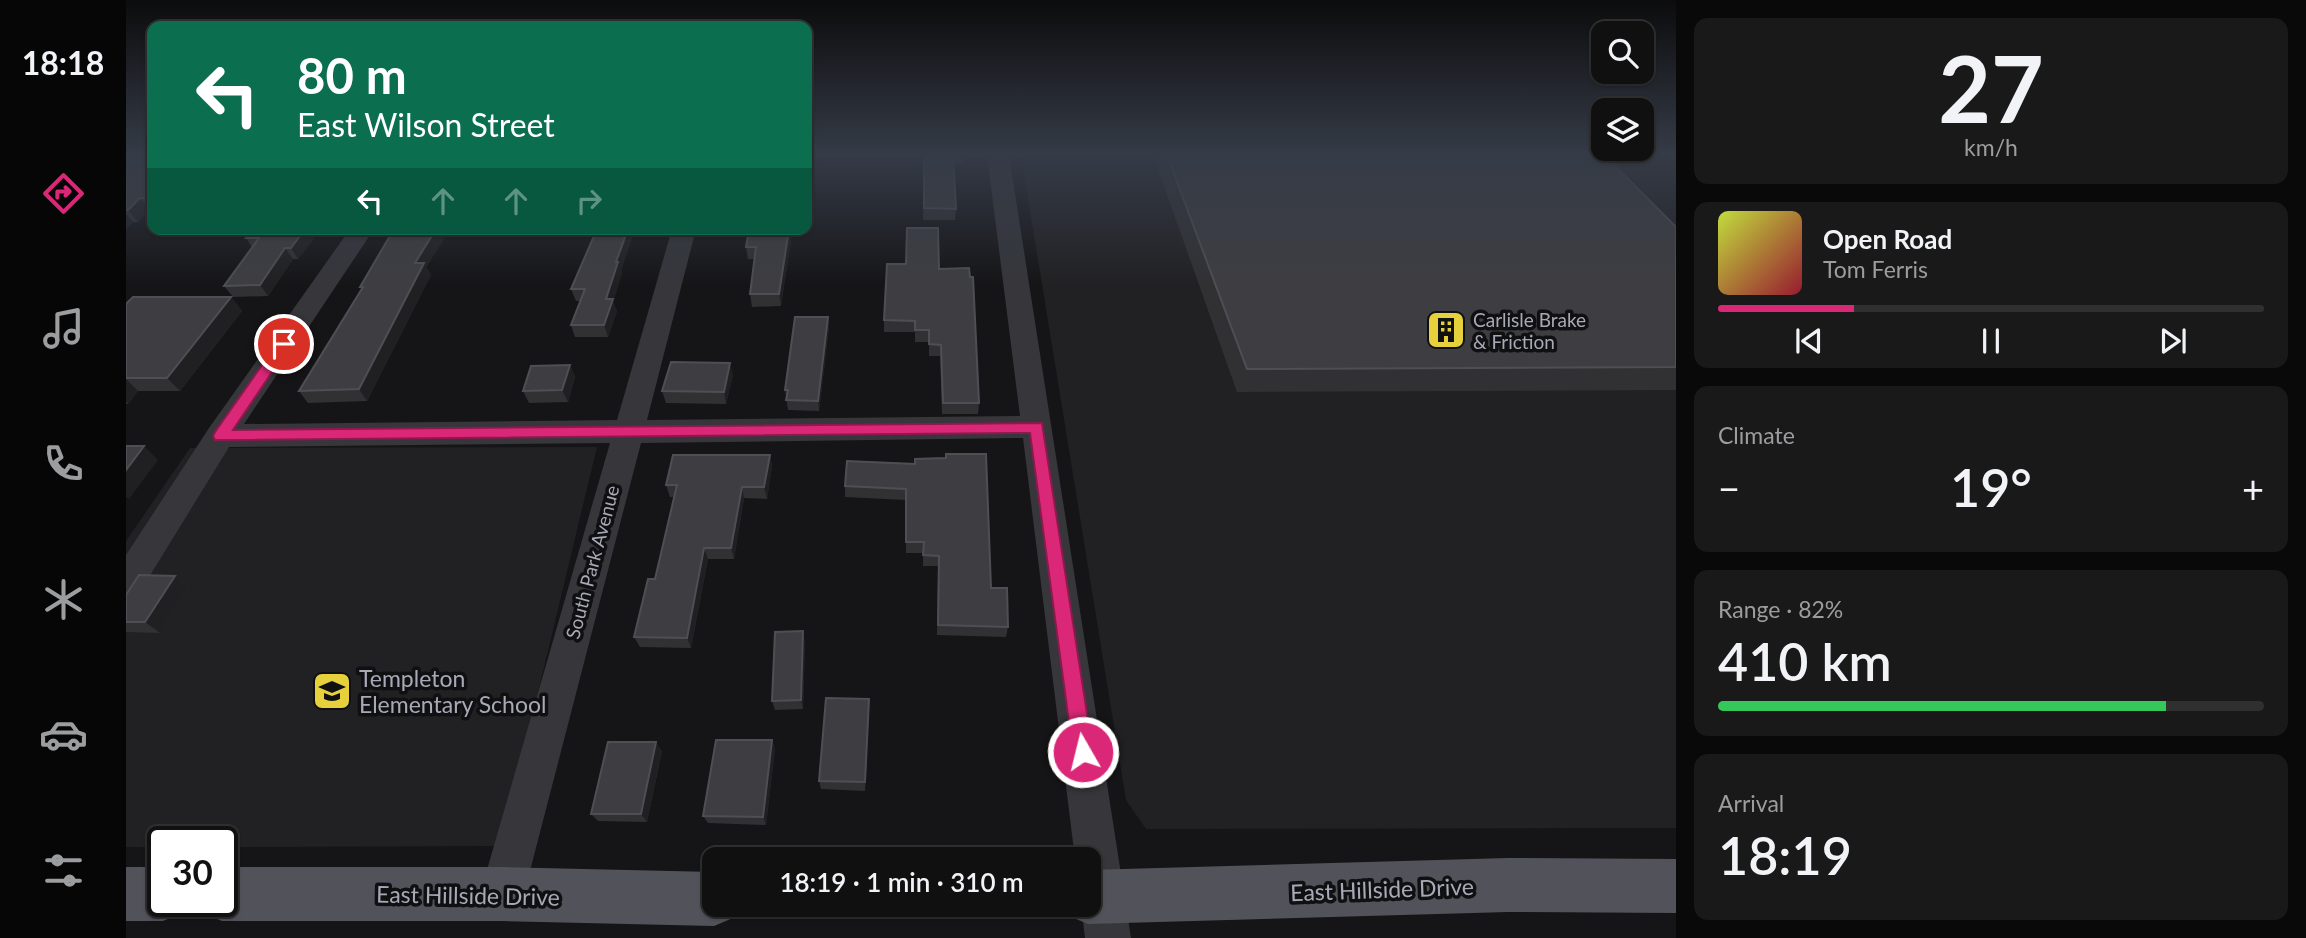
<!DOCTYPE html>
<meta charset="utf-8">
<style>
body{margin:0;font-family:Lato,sans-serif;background:#19191a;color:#f1f3f6;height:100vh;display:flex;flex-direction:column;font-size:26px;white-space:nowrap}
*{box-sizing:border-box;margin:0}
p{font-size:23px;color:#9c9d9f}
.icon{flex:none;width:38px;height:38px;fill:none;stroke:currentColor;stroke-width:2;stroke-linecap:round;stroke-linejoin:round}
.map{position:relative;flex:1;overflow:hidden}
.panel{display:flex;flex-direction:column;gap:18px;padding:18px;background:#090909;width:630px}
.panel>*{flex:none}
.hud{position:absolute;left:21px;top:21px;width:665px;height:214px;border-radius:14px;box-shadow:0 2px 5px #0004,0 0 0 2px #303031;background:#0b6e4f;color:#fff;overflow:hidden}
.buttons{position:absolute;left:1465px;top:21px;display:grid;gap:14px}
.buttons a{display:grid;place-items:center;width:63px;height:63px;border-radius:14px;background:#101011;box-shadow:0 2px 5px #0004,0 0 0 2px #303031;font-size:35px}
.speed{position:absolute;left:21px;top:826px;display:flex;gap:14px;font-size:35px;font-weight:700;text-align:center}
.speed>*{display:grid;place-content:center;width:91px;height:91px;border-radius:50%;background:#101011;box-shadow:0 2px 5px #0004,0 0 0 2px #303031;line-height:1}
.speed .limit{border:4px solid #111;border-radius:10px;background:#fff;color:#111}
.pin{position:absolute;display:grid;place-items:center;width:60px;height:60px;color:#fff;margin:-30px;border:4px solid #fff;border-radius:50%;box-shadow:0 2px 7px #0007}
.me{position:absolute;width:77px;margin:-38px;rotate:352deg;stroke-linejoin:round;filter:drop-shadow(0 0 5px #0008)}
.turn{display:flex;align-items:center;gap:24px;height:147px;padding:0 35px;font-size:32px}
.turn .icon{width:91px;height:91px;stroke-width:2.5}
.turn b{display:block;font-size:49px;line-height:60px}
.lanes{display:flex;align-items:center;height:66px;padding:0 35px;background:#0003;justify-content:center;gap:35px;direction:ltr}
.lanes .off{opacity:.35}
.big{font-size:52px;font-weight:600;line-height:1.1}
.panel .card{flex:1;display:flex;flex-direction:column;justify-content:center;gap:10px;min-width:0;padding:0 24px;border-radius:14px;background:#19191a}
.panel .dial{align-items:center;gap:0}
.dial b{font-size:91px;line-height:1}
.song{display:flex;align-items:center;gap:21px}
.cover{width:84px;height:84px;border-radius:10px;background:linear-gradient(135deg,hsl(70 70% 55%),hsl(350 70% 35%))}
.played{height:7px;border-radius:4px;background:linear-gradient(90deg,#db2777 25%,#303031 25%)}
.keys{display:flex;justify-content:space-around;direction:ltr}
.heat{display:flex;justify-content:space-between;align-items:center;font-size:38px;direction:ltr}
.charge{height:10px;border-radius:5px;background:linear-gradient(90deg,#34c759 82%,#303031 0)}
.trip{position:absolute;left:576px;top:847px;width:399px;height:70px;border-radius:14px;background:#101011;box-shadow:0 2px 5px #0004,0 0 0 2px #303031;font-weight:600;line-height:70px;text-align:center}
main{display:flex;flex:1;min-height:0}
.dock{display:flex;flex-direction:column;width:126px;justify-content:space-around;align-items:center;background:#060607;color:#9c9d9f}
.dock .icon{width:49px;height:49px}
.dock .active{color:#db2777}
.dock b{font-size:32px;color:#f1f3f6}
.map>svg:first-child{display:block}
.built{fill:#212123}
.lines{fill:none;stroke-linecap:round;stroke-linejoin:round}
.minor{fill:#36363b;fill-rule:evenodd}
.major{fill:#52525a;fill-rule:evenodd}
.wall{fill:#313134}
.shaded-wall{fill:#202022}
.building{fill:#3e3e42;stroke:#4e4f54;stroke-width:2}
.route{fill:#db2777;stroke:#8e194d;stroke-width:2}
.labels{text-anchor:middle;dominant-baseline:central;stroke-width:7;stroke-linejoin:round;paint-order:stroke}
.poi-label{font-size:19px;fill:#a8a9b6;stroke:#101012;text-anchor:start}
.street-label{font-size:19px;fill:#a8a9b6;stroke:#101012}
.near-poi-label{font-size:23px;fill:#a8a9b6;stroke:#101012;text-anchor:start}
.near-street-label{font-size:23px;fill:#a8a9b6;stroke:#101012}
</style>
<main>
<nav class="dock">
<b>18:18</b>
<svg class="icon active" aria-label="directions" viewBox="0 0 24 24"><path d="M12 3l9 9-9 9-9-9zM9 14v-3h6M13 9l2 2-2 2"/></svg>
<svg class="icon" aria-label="music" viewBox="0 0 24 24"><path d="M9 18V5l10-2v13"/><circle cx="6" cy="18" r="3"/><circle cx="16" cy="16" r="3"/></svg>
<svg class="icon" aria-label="phone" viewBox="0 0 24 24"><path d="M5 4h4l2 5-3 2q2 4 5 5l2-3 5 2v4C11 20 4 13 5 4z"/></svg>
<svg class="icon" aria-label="climate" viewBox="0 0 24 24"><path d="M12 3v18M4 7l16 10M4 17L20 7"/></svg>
<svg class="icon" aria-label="car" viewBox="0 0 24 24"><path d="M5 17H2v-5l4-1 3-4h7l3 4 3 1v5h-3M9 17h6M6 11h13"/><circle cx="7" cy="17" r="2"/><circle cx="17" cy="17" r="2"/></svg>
<svg class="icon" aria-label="filters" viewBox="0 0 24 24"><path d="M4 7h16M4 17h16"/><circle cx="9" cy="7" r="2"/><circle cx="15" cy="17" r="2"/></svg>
</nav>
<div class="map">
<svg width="1550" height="938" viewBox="0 0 1550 938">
<rect width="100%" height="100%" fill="#151517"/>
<g class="built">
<polygon points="895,155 1550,155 1550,828 1020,829 1000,800"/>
<polygon points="471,447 375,846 96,847 96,842 37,842 37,847 0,847 0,541 64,448"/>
</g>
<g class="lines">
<g class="minor">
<polygon points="0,155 16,155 8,164 0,166"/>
<polygon points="861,155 883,155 1005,938 959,938 955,905 962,905 962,859 949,859 897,438 515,443 398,894 392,910 376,916 360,910 354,894 484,443 103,447 12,595 0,599 0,555 83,428 224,229 248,229 118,424 491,420 546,229 570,229 521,420 894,416"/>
</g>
<g class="major">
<polygon points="1382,858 1550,859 1550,913 1382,912 962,924 943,916 938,905 962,905 962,870"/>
<polygon points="0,867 37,867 37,901 61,901 56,913 37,921 0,921"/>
<polygon points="96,867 376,867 588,872 588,905 613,905 607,918 588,926 376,921 96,921 77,913 72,901 96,901"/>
</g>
</g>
<g class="wall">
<polygon points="26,155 26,209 23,209 12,222 7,222 0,229 0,165"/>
<polygon points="798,155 838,155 837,163 828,163 830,209 829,220 797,220"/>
<polygon points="1027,155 1478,155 1550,227 1550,390 1111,392"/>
<polygon points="128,229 195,229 172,259 167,259 142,296 107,297 98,286 126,247 120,238"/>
<polygon points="268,229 324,229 300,267 305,275 241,401 182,403 173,391 236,289 234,287"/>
<polygon points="471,229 509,229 495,270 496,273 487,302 491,311 482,337 449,337 445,325 454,301 450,301 445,289"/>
<polygon points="666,233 655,306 626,307 624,294 629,259 622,259 620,247"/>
<polygon points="813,269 853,403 852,414 816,414 814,356 803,356 803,342 789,342 789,332 758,332 758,320"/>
<polygon points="105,297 116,311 54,391 12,391 2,404 0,404 0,304"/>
<polygon points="702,317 703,327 693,411 662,410 659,390"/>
<polygon points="444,365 449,377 442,402 403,403 397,391"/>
<polygon points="607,375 600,404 540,403 536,391"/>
<polygon points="644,455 646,466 641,499 618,498 608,559 582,559 565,648 514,647 508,637 529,579 549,497 544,497 540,485"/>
<polygon points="789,464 865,588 882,627 880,637 811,635 812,566 797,566 797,553 780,553 780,500 719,497 719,486"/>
<polygon points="49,576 62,587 34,633 0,632 0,595"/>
<polygon points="679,642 677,709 649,710 646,701"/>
<polygon points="743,709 739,791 695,789 693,781"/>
<polygon points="646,740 649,749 640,825 582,823 577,816"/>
<polygon points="536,751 521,822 472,821 465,814"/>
</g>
<g class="shaded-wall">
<polygon points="26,192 26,205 20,198"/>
<polygon points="14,198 23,209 12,222 2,210"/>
<polygon points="0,214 7,222 0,229"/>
<polygon points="179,229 195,229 172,259 165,248"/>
<polygon points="310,229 324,229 300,267 305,275 241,401 233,389 289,263"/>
<polygon points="502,229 509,229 495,270 496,273 487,302 491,311 482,337 478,325 480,299 490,262"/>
<polygon points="663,229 666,229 666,233 655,306 653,294"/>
<polygon points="159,248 167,259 142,296 134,285"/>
<polygon points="105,297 116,311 54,391 41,378"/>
<polygon points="702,317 703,327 693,411 692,401"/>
<polygon points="604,363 607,375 600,404 598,392"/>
<polygon points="444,365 449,377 442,402 436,390"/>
<polygon points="0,379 12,391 2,404 0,401"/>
<polygon points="18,446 32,460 3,499 0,497 0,470"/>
<polygon points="644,455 646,466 641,499 638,487"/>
<polygon points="616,487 618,498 608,559 605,548"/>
<polygon points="578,548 582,559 565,648 561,638"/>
<polygon points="49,576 62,587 34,633 19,622"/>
<polygon points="677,631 679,642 677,709 675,700"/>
<polygon points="743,699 743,709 739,791 739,782"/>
<polygon points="646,740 649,749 640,825 637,817"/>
<polygon points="530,742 536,751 521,822 515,814"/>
</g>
<g class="building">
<polygon points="11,155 26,155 26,192 20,198 14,198 2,210 0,210 0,165"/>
<polygon points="798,155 827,155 830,209 798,208"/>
<polygon points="1041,155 1478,155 1550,227 1550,367 1121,369"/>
<polygon points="781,228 812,228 813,269 843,268 844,277 847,277 853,403 817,403 815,345 803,344 803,330 789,330 789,321 758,320 761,264 780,264"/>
<polygon points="128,229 179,229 165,248 159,248 134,285 98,286 133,238 120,238"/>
<polygon points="268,229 310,229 289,263 298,263 233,389 173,391 237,287 234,287"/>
<polygon points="471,229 502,229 490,262 492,262 480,299 487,299 478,325 445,325 459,289 445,289"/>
<polygon points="623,229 663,229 653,294 624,294 630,247 620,247"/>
<polygon points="7,297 105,297 41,378 0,378 0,304"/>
<polygon points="669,317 702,317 692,401 660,400 662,390 659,390"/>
<polygon points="545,362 604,363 598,392 536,391"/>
<polygon points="444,365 436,390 397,391 405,366"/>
<polygon points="0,446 18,446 0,470"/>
<polygon points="820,454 860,454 865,588 881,588 882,627 812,625 813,556 797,555 798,542 780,542 780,489 719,486 721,461 789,464 789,459 820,458"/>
<polygon points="547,455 644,455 638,487 616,487 605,548 578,548 561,638 508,637 522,579 529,579 551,485 540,485"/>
<polygon points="13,575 49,576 19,622 0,622 0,595"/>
<polygon points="677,631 675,700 646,701 649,632"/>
<polygon points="700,698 743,699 739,782 693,781"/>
<polygon points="590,740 646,740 637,817 577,816"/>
<polygon points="482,742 530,742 515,814 465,814"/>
</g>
<linearGradient id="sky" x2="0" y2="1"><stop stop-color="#0c0c0d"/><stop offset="0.54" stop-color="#353b47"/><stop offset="1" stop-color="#353b47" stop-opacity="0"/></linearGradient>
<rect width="1550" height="286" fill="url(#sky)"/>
<polygon class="route" points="158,339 165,344 107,430 916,423 967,752 964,759 957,762 950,759 947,752 904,433 89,440 87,436 89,432 153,341"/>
<defs>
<symbol id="building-square" viewBox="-11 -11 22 22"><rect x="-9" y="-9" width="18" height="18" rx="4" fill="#e6d13d" stroke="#101012"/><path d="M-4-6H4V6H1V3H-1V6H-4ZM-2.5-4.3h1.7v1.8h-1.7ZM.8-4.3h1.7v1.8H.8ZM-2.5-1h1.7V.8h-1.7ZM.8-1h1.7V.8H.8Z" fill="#111"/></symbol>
<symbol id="school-square" viewBox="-11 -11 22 22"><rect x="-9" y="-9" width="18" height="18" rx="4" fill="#e6d13d" stroke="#101012"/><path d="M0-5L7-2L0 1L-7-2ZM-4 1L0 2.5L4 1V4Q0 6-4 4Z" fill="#111"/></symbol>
</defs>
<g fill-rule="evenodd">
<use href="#building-square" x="1298" y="308" width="44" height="44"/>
<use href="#school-square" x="184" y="669" width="44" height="44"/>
</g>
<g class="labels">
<g class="poi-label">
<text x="1347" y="319">Carlisle Brake<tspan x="1347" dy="22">&amp; Friction</tspan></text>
</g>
<g class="street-label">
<text transform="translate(466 562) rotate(-75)">South Park Avenue</text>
</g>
<g class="near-poi-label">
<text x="233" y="678">Templeton<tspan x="233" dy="26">Elementary School</tspan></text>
</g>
<g class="near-street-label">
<text transform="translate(1256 889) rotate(-2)">East Hillside Drive</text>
<text transform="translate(342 895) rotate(1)">East Hillside Drive</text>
</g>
</g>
</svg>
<div class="buttons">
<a><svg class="icon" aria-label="search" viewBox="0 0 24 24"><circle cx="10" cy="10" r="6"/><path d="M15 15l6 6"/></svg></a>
<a><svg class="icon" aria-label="layers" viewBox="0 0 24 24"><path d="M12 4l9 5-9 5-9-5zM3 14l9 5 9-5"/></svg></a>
</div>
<div class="speed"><div class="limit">30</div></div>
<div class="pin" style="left:158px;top:344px;background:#d93025"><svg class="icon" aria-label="arrive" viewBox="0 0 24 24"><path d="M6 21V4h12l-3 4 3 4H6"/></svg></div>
<svg class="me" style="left:957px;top:752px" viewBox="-20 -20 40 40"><circle r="17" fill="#db2777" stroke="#fff" stroke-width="3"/><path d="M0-11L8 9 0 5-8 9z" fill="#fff"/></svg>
<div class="trip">18:19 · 1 min · 310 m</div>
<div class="hud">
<div class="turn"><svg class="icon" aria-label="left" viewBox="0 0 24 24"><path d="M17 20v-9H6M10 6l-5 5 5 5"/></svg><div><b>80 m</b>East Wilson Street</div></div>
<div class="lanes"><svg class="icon" aria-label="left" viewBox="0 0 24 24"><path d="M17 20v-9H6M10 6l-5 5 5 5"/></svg><svg class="icon off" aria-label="ahead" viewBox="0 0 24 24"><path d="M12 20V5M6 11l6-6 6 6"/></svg><svg class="icon off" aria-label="ahead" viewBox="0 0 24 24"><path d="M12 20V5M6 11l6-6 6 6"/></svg><svg class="icon off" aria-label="right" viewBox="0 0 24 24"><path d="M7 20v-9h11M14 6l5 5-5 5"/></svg></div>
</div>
</div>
<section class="panel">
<div class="card dial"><b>27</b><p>km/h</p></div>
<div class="card">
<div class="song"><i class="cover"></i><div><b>Open Road</b><p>Tom Ferris</p></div></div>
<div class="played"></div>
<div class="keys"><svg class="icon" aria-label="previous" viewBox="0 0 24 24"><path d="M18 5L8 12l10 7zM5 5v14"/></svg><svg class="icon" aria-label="pause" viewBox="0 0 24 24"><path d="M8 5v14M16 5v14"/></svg><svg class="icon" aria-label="next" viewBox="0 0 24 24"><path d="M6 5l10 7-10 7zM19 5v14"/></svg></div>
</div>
<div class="card"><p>Climate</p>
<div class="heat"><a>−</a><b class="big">19°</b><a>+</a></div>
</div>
<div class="card"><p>Range · 82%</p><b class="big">410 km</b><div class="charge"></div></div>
<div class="card"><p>Arrival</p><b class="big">18:19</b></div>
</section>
</main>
